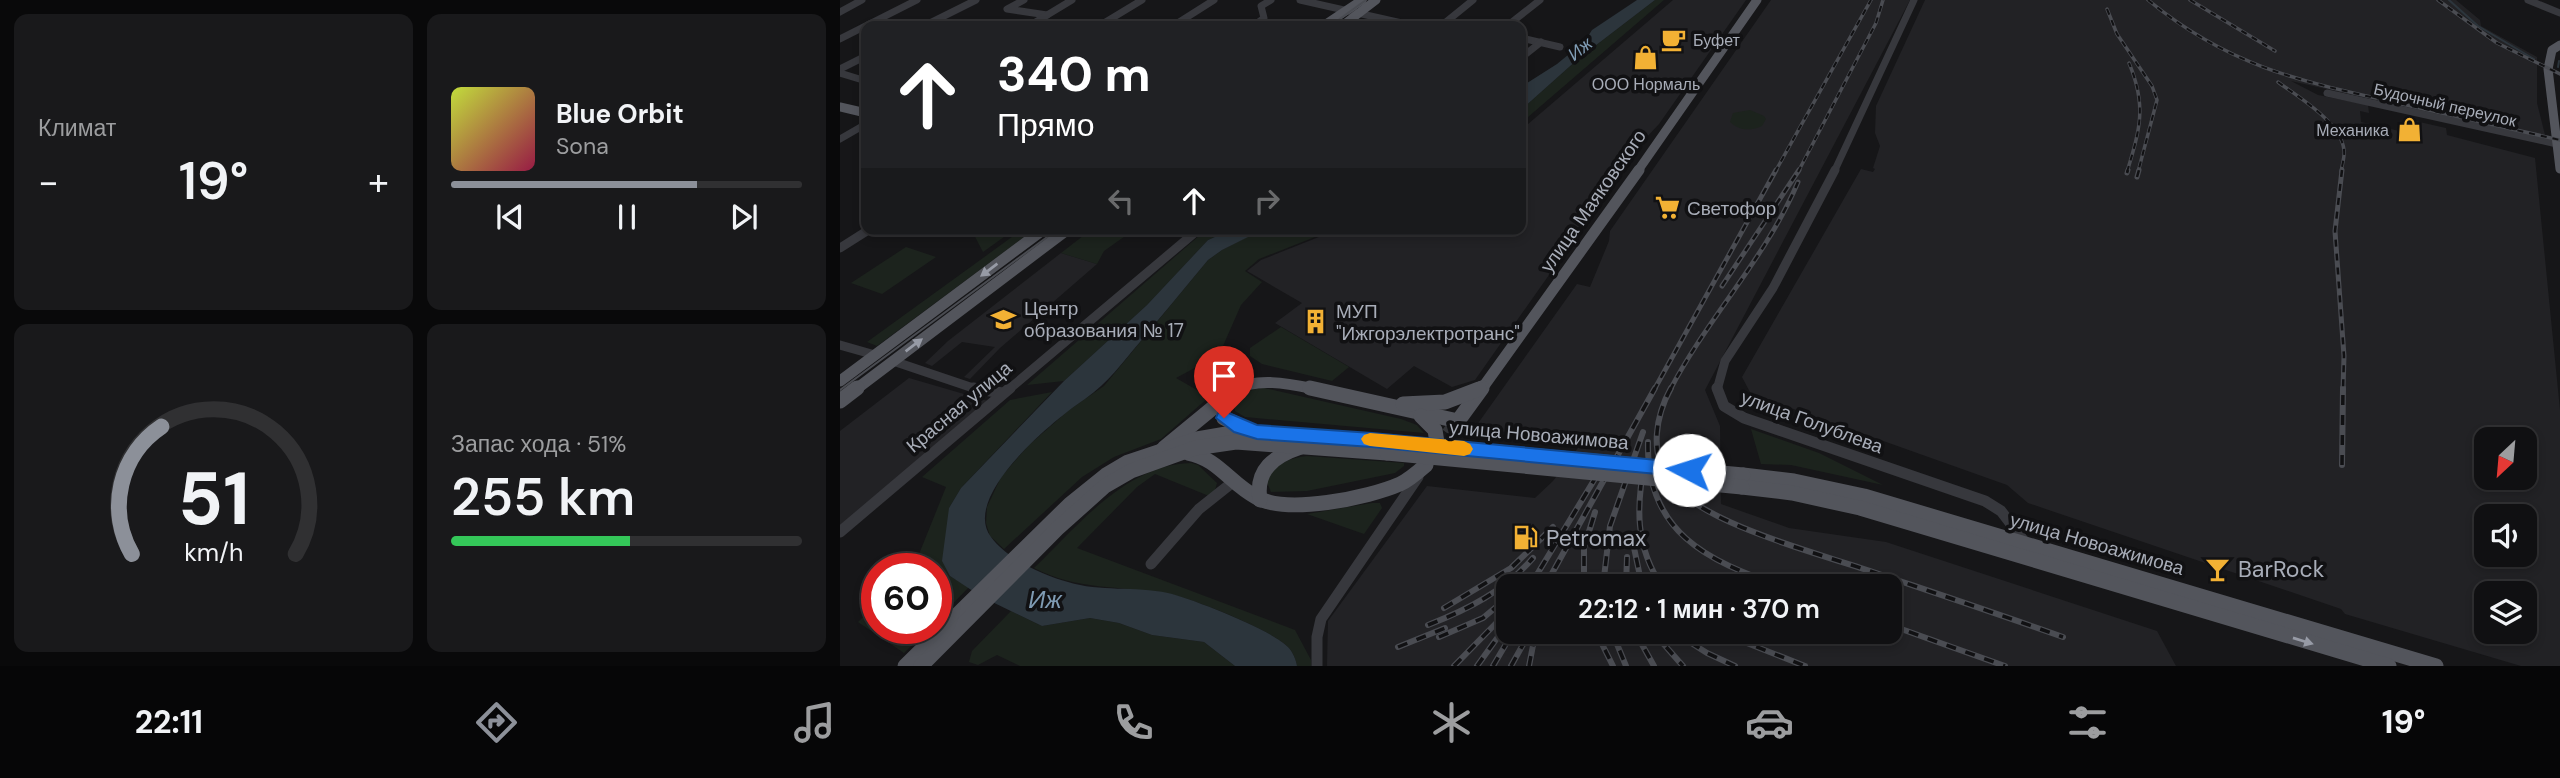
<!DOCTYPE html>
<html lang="ru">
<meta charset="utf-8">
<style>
body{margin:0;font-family:"DM Sans",sans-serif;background:#19191b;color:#f1f3f6;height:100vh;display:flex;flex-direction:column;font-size:26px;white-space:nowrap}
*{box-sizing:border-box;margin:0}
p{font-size:23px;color:#9c9d9f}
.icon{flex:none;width:38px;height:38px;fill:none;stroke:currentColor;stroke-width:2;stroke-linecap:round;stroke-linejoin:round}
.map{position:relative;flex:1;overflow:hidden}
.details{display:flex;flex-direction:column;gap:14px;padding:14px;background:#09090a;width:840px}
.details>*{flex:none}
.top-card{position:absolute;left:21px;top:21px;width:665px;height:214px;border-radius:14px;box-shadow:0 4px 10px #0003,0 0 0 2px #303032;background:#202124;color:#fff;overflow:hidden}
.needle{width:46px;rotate:206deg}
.buttons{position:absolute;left:1634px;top:427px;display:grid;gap:14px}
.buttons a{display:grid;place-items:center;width:63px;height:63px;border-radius:14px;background:#101012;box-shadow:0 4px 10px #0003,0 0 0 2px #303032;font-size:35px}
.speed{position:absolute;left:21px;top:553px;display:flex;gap:14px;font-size:35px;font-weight:700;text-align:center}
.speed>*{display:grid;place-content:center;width:91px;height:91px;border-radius:50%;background:#101012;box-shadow:0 4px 10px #0003,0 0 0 2px #303032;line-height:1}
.speed .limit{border:10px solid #d22;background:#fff;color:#111}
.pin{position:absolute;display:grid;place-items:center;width:60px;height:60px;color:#fff;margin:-72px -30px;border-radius:50% 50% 50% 0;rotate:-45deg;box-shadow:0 0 7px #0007}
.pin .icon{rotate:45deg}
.me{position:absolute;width:77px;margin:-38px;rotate:275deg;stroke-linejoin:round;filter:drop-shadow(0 0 5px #0008)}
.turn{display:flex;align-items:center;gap:24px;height:147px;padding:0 21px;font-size:32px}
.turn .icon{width:91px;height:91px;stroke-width:2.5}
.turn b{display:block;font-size:49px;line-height:60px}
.lanes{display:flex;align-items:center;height:66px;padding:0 21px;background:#0003;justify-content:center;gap:35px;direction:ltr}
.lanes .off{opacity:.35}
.big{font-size:52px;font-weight:600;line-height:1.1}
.details .card{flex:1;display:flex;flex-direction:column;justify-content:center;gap:10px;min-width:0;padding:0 24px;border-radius:14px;background:#19191b}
.details .dial{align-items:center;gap:0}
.dial svg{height:182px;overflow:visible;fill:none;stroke:#303032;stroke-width:7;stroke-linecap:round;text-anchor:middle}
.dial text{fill:#f1f3f6;stroke:none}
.song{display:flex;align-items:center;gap:21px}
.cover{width:84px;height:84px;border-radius:10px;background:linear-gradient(135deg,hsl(70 70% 55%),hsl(340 70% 35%))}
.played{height:7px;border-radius:4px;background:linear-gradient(90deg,#8c9099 70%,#303032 70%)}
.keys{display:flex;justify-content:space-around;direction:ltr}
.heat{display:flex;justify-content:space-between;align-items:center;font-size:38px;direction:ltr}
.charge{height:10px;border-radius:5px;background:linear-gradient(90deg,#34c759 51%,#303032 0)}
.details .tiles{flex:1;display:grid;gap:14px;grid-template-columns:repeat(2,1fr)}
.trip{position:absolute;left:656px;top:574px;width:406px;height:70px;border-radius:14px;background:#101012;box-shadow:0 4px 10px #0003,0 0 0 2px #303032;font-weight:600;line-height:70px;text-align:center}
.menu{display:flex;height:112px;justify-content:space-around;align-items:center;background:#060607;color:#9c9d9f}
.menu .icon{width:49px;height:49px}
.menu .current{color:#8c9099}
.menu b{font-size:32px;color:#f1f3f6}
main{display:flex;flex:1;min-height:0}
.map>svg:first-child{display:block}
.built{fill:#222225;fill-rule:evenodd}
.green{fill:#1c231d}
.water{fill:#2c353c}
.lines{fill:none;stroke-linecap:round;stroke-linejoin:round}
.stream{stroke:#2c353c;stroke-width:2}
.major-tunnel{stroke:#333438;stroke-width:15;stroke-dasharray:15 7;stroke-linecap:butt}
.minor-far2{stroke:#37383d;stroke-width:7}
.minor-far1{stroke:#37383d;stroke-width:9}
.minor{stroke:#37383d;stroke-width:11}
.major-far2{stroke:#53555c;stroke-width:9}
.major-far1{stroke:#53555c;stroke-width:11}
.major{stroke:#53555c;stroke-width:15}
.tram{stroke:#4a4c52;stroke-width:2}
.rail-far2-casing{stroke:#4a4c52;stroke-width:3.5}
.rail-far1-casing{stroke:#4a4c52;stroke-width:5}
.rail-casing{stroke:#4a4c52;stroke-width:6}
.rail-far2{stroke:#111113;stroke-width:2;stroke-dasharray:6;stroke-linecap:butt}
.rail-far1{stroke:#111113;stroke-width:2.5;stroke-dasharray:7;stroke-linecap:butt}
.rail{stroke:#111113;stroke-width:3.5;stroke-dasharray:10;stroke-linecap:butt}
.major-bridge{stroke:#53555c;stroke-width:15}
.oneway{fill:#979ba6}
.route{fill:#1a73e8;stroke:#114b97;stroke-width:2}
.slow{fill:#f59e0b}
.labels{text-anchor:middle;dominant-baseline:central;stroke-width:7;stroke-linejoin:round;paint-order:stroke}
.far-poi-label{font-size:16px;fill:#a8adb8;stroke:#111113;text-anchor:start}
.far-street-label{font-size:16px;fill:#a8adb8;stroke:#111113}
.far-water-label{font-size:18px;font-style:italic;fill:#7f9bb3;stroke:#111113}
.street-label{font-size:19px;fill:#a8adb8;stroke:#111113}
.poi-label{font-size:19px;fill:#a8adb8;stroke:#111113;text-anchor:start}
.near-poi-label{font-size:23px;fill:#a8adb8;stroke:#111113;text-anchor:start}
.near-water-label{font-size:24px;font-style:italic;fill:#7f9bb3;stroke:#111113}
</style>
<main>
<section class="details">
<div class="tiles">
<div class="card"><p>Климат</p>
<div class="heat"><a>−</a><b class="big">19°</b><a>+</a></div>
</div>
<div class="card">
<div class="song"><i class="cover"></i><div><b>Blue Orbit</b><p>Sona</p></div></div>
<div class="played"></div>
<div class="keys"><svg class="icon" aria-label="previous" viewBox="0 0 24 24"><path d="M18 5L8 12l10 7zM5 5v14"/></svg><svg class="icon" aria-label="pause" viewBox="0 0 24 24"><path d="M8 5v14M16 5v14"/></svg><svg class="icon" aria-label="next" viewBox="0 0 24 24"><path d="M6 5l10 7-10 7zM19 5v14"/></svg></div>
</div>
<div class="card dial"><svg viewBox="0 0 100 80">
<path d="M14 69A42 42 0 1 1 86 69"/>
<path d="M14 69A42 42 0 0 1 27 13" stroke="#8c9099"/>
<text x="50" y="56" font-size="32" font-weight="700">51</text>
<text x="50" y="72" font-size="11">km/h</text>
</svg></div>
<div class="card"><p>Запас хода · 51%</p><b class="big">255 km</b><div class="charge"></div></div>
</div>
</section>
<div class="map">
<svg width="1720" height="666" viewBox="0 0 1720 666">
<rect width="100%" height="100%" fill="#161618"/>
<g class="built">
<polygon points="833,0 906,0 819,124 804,140 635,380 612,387 574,366 547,389 435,323 462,303 407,271 421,260 499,229 681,229 681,130"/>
<path d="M931,0H1070L865,390L880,426L881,504L949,528L1046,542L1317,631L1336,666H487L488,621L587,486L695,498L713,481L741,444L710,436L634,429L737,284L750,287L769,241L770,231ZM668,586H1050V632H668Z"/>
<path d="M1085,0H1616L1640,20L1641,26L1697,57V103L1706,139L1451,81L1478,95L1528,105L1529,113L1520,111L1521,122L1572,134L1577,133L1575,121L1606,128L1607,135L1695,158L1720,410V666H1681L1505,614L1501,609L1188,503L1167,485L911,394L902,377L1021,169L1033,172L1035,169L1033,168L1040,146L1035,133L1036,106ZM1647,439H1685V478H1647ZM1647,516H1685V555H1647ZM1647,593H1685V632H1647Z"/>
<polygon points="221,253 257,264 160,348 130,379 124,377 155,347 122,342 92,366 85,363 108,341"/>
<polygon points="69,378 148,401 0,527 0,431"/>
</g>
<g class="green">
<polygon points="815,0 824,0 681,123 681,110 738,59"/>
<path d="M910,110L924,116L926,119L922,126C911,131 899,131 890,122L893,113Z"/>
<polygon points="131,229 175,229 143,252"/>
<polygon points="183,229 195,229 37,346 27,342"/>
<polygon points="252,229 295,229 264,251 257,264 221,253"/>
<polygon points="367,229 393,229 368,240 307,305 224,381 187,385"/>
<polygon points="422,229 495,229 419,259 405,271 422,282 401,305 379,355 336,378 369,397 321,439 274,457 242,477 164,549 150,536 146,523 147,507 161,477 189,445 229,410 264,386 368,260 382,250"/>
<polygon points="66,247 96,257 42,294 11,283"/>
<polygon points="441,327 509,367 492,381 422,364 410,356 410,348"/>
<path d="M424,388L561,419L577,425L584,433L405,417L395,411C393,394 410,389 424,388Z"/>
<polygon points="212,392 121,488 109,508 110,576 129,587 96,621 96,569 73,569 106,487 82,477 170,400"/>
<polygon points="911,429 979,453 1043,485 951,465 921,464"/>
<path d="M467,456L564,463V466L555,473L467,491L431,492L426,480C436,464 448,458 467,456Z"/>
<path d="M351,463L358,465L377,483L375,490L369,496L315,474L297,487L237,548L455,630L471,660V666H457C456,660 453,652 448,647C432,630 350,597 325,593C280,586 236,590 194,568C238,526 285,465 351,463Z"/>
<polygon points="532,503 540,503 542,508 524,534 467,514"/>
<polygon points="37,604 37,628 89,628 64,653 18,622"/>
<polygon points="171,611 202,626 250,618 279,623 312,635 364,642 395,666 180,666 157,655 138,665 129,662 132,651"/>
</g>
<g class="water">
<polygon points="797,0 815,0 738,59 681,110 681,87 717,64 745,41 752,30"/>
<path d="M393,229H424L382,250L368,260C345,288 322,315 300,342C282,363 268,383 245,399C216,418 120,496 151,537C167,559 203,575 228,582C260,592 295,586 328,593C353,599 432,630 448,647C453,652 456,660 457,666H395L364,642L312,635L279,623L250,618L202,626L142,597L110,576L102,561L109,508L121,488L224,381L307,305L368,240Z"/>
</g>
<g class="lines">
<g class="stream">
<polyline points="1609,0 1638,26 1694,59"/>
<polyline points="1718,67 1719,61"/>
</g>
<polyline class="major-tunnel" points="596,452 618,421"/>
<g class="minor-far2">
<polyline points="184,0 167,9 207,15"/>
<polyline points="460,0 575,26"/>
<polyline points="1688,0 1720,13"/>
<polyline points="0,12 22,0"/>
<polyline points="84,26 136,0"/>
<polyline points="135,26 138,25"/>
<polyline points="189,26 232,0"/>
<polyline points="259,26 302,0"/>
<polyline points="333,26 374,0"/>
<polyline points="413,26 424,18 421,6 431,0"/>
<polyline points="601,26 633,0"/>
<polyline points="604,26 614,23 627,26"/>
<polyline points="667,26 700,0"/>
<polyline points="681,38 720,47"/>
<polyline points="0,39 77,0"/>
<polyline points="681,58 701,42"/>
<polyline points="0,69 26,56"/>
<polyline points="0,73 26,81"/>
<polyline points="1487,93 1717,144"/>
<polyline points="0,139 26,124"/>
<polyline points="994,172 1074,0"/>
</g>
<g class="minor-far1">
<polyline points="0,248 30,229"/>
<polyline points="0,345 35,355"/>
<polyline points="53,361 139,390"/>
<polyline points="168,390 359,229"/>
<polyline points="877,390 885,361 933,288 995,170"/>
</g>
<g class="minor">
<polyline points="133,388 162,393"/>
<polyline points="877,388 884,406 904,418 1145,501 1161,511 1187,545"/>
<polyline points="0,532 170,388"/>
<polyline points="311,564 359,509 393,482"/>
<polyline points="477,666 477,637 481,619 578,477"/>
</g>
<g class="major-far2">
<polyline points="483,26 522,0"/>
<polyline points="502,26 536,0"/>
<polyline points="1720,45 1712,50 1708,69 1720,169"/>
<polyline points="0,107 26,113"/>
<polyline points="797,172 917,0"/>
</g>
<g class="major-far1">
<polyline points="0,381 204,229"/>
<polyline points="15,390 228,229"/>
<path d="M394,390C419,376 454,385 480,390"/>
<polyline points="641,390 799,170"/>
</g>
<g class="major">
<polyline points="470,388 618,421 642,388"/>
<polyline points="0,401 17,388"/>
<polyline points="382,401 384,418 407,429"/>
<polyline points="563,404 605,402 639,389"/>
<polyline points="581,416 595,430 598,449"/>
<polyline points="324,448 397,388"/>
<path d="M348,453C377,458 391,484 416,497C446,515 528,498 560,484C569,480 578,472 586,465"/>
<polyline points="903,475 954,481 1024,496 1596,666"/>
<polyline points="902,487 952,493 1020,508 1549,666"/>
<path d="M420,500C415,470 434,456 461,447"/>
<polyline points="65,666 230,504 266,475 288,462 357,439 398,432 552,442"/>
<polyline points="81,666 217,529 265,486 291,471 355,448 396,442 547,453"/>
</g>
<g class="tram">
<polyline points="490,26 526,0"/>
<polyline points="0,390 218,229"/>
</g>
<defs>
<g id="rail-far2">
<path d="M1308,0C1388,66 1459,81 1558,103C1612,115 1666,128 1720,140"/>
<polyline points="1350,0 1435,51"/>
<polyline points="1598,0 1657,43 1720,74"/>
<polyline points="1267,9 1277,34 1312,86 1317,100 1298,172"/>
<path d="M1438,82C1458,97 1501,122 1504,150C1505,156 1502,165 1501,172"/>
<polyline points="935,172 1031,0"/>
<polyline points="958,172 1036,23 1043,0"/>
<path d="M1287,172C1300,129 1307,106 1289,63"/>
</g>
<g id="rail-far1">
<polyline points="1502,170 1495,231 1504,356 1503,390"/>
<polyline points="1287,173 1288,170"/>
<polyline points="1297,177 1299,170"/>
<polyline points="882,286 959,170"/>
<polyline points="814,390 936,170"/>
<path d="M830,390C868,317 926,258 958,182"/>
</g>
<g id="rail">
<path d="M831,388C816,415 809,453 829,480C862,525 982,554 1036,573C1098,594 1161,615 1223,637"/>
<path d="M808,442C806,532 867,561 941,586"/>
<path d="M805,461C796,506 795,547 822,586"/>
<polyline points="1502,465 1503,388"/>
<polyline points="792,538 802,586"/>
<polyline points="690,586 759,472"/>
<polyline points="705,586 815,388"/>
<polyline points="744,586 744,548 755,512"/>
<polyline points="763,586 770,526 803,432"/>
<polyline points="786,586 787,557"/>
<polyline points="604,608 671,568 713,527"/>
<path d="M588,625C629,609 664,591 693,558"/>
<polyline points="1050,625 1165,666"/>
<polyline points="756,632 773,666"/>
<polyline points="772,632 786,666"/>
<polyline points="795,632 814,666"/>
<polyline points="813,632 843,666"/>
<polyline points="834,632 867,653 895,666"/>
<polyline points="879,632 965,666"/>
<polyline points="599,637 643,618 668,597"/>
<polyline points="558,647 605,628"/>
<polyline points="614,666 668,611"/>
<polyline points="637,666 668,623"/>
<polyline points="653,666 673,632"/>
<polyline points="671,666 690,632"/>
<polyline points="689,666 695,635"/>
</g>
</defs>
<use href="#rail-far2" class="rail-far2-casing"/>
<use href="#rail-far1" class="rail-far1-casing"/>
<use href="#rail" class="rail-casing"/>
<use href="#rail-far2" class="rail-far2"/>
<use href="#rail-far1" class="rail-far1"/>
<use href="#rail" class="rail"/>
<g class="major-bridge">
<polyline points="552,442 903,475"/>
<polyline points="547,453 902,487"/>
</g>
</g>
<defs><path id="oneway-solid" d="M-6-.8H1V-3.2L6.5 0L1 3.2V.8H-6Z" transform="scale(1.75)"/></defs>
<g class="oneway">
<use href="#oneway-solid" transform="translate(149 270) rotate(143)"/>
<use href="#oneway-solid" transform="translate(74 345) rotate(-37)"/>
<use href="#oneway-solid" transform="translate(1463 641) rotate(17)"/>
</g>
<polygon class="route" points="384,411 417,425 532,433 849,463 855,465 858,470 855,475 849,477 532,447 417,439 394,432 376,418 378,413"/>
<polygon class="slow" points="530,433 624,441 630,444 633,449 630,454 624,456 530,446 524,444 521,439 524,435"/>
<defs>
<symbol id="cafe-bare" viewBox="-9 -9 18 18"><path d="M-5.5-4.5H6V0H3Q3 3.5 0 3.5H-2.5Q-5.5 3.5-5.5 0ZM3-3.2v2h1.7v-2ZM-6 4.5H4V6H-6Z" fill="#f2b134" stroke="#111113" stroke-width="2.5" paint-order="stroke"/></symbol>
<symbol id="shop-bare" viewBox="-9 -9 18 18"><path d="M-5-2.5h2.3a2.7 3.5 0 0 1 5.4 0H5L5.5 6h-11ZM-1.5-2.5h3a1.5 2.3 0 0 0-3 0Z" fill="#f2b134" stroke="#111113" stroke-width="2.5" paint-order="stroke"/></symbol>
<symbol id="supermarket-bare" viewBox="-9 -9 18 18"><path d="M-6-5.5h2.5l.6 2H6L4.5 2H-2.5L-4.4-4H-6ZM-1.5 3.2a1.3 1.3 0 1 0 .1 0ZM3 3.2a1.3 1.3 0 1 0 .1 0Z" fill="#f2b134" stroke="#111113" stroke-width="2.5" paint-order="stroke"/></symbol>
<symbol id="school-bare" viewBox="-9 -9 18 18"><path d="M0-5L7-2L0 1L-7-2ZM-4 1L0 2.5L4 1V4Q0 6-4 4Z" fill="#f2b134" stroke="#111113" stroke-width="2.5" paint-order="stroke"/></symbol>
<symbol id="building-bare" viewBox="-9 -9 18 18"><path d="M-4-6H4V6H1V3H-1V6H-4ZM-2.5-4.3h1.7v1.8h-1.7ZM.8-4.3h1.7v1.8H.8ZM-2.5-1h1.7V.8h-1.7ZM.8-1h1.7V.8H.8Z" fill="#f2b134" stroke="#111113" stroke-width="2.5" paint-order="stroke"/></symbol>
<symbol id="fuel-bare" viewBox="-9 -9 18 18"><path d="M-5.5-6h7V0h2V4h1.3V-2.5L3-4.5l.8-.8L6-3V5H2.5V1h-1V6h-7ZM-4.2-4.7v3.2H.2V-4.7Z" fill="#f2b134" stroke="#111113" stroke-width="2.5" paint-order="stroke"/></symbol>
<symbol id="bar-bare" viewBox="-9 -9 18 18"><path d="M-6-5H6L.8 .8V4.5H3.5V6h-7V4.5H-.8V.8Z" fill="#f2b134" stroke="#111113" stroke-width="2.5" paint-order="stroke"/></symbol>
</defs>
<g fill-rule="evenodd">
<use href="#cafe-bare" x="816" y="22" width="35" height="35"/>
<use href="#shop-bare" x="788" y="40" width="35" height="35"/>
<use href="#shop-bare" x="1552" y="112" width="35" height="35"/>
<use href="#supermarket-bare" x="810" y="190" width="35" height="35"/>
<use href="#school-bare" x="146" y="302" width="35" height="35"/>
<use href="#building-bare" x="458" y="304" width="35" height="35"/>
<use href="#fuel-bare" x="668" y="520" width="35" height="35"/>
<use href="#bar-bare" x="1360" y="552" width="35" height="35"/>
</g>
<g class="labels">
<g class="far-poi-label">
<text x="853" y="40">Буфет</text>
<text x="806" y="84" text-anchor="middle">ООО Нормаль</text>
<text x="1549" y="130" text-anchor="end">Механика</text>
</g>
<g class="far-street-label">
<text transform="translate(1605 105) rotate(13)">Будочный переулок</text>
</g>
<g class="far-water-label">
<text transform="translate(740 49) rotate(-39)">Иж</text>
</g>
<g class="street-label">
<text transform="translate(753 201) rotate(-55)">улица Маяковского</text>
<text transform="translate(119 407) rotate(-40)">Красная улица</text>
<text transform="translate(972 422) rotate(20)">улица Голублева</text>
<text transform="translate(699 435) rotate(5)">улица Новоажимова</text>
<text transform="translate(1257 544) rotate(16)">улица Новоажимова</text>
</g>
<g class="poi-label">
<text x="847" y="208">Светофор</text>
<text x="184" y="308">Центр<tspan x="184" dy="22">образования № 17</tspan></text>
<text x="496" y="311">МУП<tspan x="496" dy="22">"Ижгорэлектротранс"</tspan></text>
</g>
<g class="near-poi-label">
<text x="706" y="538">Petromax</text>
<text x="1398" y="569">BarRock</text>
</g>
<g class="near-water-label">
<text x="205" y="599">Иж</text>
</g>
</g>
</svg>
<div class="buttons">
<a><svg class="needle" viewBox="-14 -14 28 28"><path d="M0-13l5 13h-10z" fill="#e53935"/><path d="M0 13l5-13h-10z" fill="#9c9d9f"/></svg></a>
<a><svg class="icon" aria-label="sound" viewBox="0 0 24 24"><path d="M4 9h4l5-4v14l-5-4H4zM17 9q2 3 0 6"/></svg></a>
<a><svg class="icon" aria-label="layers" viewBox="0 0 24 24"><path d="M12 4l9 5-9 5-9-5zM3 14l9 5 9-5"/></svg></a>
</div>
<div class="speed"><div class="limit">60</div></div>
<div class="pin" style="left:384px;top:418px;background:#d93025"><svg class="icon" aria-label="arrive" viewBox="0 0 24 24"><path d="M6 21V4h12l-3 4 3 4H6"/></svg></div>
<svg class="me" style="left:849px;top:470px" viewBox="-20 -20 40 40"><circle r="19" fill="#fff"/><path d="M0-13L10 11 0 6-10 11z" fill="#1a73e8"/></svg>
<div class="trip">22:12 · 1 мин · 370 m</div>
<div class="top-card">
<div class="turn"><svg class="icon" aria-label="ahead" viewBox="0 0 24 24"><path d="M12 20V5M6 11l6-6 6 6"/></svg><div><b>340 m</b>Прямо</div></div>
<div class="lanes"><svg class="icon off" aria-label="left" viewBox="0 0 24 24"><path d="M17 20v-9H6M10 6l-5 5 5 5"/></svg><svg class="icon" aria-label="ahead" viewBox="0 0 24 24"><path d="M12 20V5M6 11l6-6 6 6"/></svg><svg class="icon off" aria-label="right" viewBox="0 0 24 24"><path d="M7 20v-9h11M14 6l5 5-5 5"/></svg></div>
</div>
</div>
</main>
<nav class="menu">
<b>22:11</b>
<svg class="icon current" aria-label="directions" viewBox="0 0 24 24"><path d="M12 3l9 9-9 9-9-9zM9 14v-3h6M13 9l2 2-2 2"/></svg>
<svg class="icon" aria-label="music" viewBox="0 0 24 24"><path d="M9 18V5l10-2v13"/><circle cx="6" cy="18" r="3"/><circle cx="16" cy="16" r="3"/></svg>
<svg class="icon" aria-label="phone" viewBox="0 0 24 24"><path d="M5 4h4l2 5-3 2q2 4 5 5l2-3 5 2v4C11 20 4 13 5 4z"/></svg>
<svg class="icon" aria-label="climate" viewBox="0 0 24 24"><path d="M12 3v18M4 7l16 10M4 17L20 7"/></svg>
<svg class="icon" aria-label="car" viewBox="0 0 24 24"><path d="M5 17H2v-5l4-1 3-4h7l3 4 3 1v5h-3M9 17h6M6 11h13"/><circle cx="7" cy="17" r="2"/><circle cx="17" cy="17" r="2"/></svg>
<svg class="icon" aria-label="filters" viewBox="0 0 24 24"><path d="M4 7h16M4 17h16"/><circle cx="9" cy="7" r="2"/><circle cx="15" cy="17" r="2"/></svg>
<b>19°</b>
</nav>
